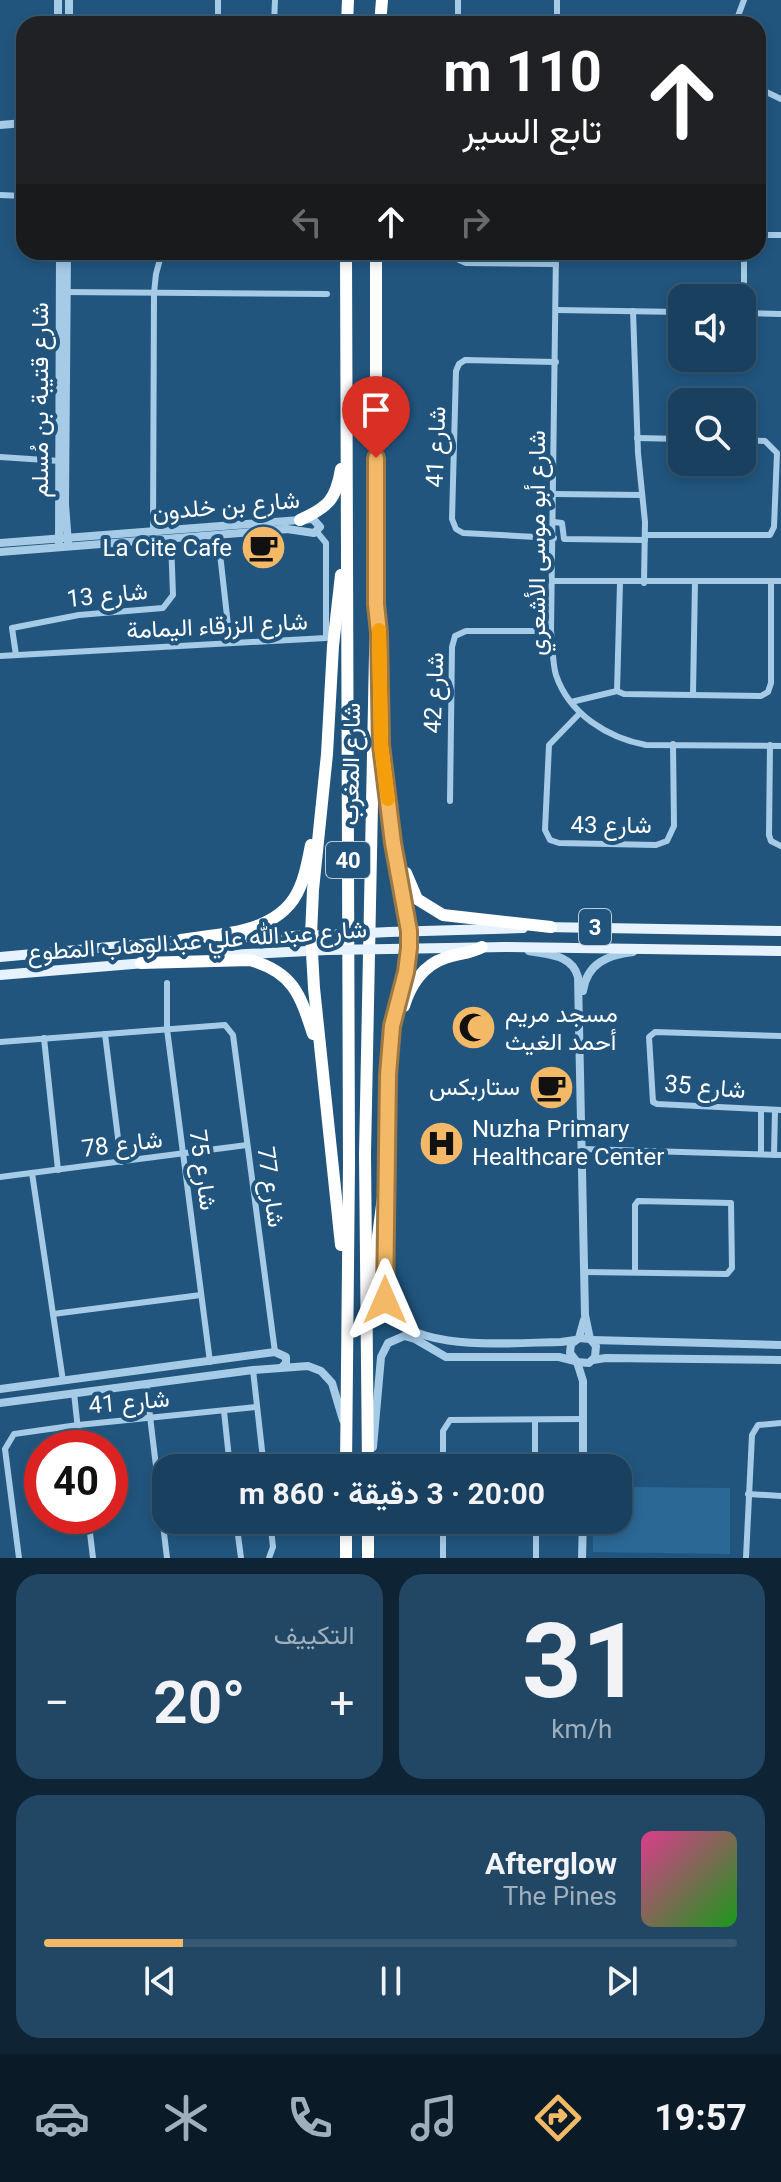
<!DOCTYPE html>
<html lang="ar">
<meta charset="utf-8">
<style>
body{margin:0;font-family:Roboto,Vazirmatn,sans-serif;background:#224764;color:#f1f3f6;direction:rtl;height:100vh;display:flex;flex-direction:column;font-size:30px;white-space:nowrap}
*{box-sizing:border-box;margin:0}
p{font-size:26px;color:#9fafbc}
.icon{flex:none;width:44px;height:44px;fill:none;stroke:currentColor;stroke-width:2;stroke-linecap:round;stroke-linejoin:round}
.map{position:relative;height:1558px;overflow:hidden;direction:ltr}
.details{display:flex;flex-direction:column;gap:16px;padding:16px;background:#0e2334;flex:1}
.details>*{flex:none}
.top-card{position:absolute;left:16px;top:16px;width:750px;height:244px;border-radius:24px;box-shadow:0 4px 12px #0003,0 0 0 2px #375973;direction:rtl;background:#202124;color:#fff;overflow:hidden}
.tools{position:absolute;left:668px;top:284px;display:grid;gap:16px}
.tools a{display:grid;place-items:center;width:88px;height:88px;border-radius:16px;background:#19405e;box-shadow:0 4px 12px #0003,0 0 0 2px #375973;font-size:40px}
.speed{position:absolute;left:24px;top:1430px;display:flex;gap:16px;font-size:40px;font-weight:700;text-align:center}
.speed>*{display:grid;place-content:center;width:104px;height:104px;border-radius:50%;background:#19405e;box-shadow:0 4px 12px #0003,0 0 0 2px #375973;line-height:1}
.speed .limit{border:12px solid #d22;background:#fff;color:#111}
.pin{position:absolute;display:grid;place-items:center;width:68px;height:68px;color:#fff;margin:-82px -34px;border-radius:50% 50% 50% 0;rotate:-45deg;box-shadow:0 0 8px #0007}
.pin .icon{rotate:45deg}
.me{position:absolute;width:88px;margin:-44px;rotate:0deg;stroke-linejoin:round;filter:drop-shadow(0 0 6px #0008)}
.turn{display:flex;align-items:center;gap:28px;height:168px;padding:0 32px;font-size:36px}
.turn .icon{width:104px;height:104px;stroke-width:2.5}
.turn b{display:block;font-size:56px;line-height:68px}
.lanes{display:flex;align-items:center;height:76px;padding:0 32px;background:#0003;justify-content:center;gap:40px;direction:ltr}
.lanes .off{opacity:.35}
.big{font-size:60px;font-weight:700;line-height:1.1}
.details .tile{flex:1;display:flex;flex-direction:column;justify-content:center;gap:12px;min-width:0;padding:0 28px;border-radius:24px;background:#224764}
.details .dial{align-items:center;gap:0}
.dial b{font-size:104px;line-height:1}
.song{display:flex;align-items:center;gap:24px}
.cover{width:96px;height:96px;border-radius:12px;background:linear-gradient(135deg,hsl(330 70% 55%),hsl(120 70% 35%))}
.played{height:8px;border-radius:4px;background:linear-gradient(90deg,#f3b966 20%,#375973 20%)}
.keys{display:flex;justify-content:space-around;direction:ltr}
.heat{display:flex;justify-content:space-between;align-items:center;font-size:44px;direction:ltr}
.details .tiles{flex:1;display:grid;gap:16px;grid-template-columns:1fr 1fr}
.tile:last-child{grid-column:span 2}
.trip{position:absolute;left:152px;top:1454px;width:480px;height:80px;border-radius:24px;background:#19405e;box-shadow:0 4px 12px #0003,0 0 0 2px #375973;font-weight:700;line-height:80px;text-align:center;direction:rtl}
.menu{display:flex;height:128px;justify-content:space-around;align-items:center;background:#0a1a26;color:#9fafbc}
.menu .icon{width:56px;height:56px}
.menu .selected{color:#f3b966}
.menu b{font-size:36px;color:#f1f3f6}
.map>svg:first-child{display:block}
.green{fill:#2b6896}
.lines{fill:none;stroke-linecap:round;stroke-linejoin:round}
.minor{stroke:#a5cbe7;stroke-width:6}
.tertiary{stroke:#a5cbe7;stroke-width:8}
.primary{stroke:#e6f2fd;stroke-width:10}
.motorway{stroke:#fff;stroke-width:12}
.primary-bridge{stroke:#e6f2fd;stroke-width:10}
.route-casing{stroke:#9e7842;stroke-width:20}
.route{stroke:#f3b966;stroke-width:14}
.slow{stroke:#f59e0b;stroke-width:14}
.labels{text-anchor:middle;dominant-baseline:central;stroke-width:8;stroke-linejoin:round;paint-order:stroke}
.shield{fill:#21557e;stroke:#bcccd8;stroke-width:2}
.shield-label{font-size:22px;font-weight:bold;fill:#fff}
.street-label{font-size:24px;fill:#fff;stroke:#21557e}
.poi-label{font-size:24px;fill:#fff;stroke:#21557e;text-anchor:end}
</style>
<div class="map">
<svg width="781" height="1558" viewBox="0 0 781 1558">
<rect width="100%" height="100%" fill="#21557e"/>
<polygon class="green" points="618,1487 730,1488 730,1554 593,1552 593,1520 618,1520"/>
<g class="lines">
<g class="minor">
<polyline points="458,0 458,24"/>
<polyline points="218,24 218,0"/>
<polyline points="274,24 275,0"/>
<polyline points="557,24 557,0"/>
<polyline points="735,24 744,0"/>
<polyline points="758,88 781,99"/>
<polyline points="0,195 24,196"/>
<polyline points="758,235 781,235"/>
<polyline points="454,252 459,260 466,263 556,264"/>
<path d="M556,252L551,631C553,645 552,662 556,675C569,714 608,738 646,745L781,746"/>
<polyline points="63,292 327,294"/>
<polyline points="556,310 682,312"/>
<polyline points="633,311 638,453 645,522 644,583"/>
<polyline points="742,313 781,314"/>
<polyline points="744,313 744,252"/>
<polyline points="637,438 682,439"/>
<polyline points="0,457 60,461"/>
<polyline points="554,494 642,495"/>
<polyline points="554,522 562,523 564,539 645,540"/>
<polyline points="153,533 154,293 156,274 162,252"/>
<polyline points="645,535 770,535 774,527 777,453 765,441 742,440"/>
<polyline points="218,536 230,643"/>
<polyline points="554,538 463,533 456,529 452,519 456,371 459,364 465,360 556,362"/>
<polyline points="553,581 781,581"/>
<polyline points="16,655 12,628 79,615 163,608 173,595 171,540"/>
<polyline points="0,656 326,638 326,543 317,532"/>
<polyline points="617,691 620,583"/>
<polyline points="693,694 695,581"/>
<polyline points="571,702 617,691 624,694 761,696 768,692 771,683 771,581"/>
<polyline points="580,713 549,745 545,830 550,840 559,843 656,845 667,841 674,826 673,744"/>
<polyline points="770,745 769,835 771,841 781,846"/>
<polyline points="450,801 452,647 455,636 466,631 551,631"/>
<polyline points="167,983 167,1029 210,1362"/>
<polyline points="105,1034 121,1162"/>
<polyline points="781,1036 655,1032 649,1037 653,1102 657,1104 781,1110"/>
<polyline points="44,1038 58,1170"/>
<polyline points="0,1042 225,1025 233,1035 275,1352"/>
<polyline points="761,1109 761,1154"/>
<polyline points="583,1149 781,1155"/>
<polyline points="774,1155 775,1110"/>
<polyline points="32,1173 63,1381"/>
<polyline points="0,1177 247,1145"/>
<polyline points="585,1272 727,1274 732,1268 731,1203 638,1201 635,1205 635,1271"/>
<polyline points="53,1314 201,1295"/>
<polyline points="253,1370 264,1468"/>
<polyline points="146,1383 167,1558"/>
<polyline points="74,1393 80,1448"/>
<polyline points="224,1411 230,1468"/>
<polyline points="535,1420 535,1468"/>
<polyline points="443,1468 443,1431 450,1420 583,1419"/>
<polyline points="748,1494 781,1496"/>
<polyline points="88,1516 93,1558"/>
<polyline points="236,1520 241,1558"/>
<polyline points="443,1520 443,1558"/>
<polyline points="536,1520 536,1558"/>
<polyline points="19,1558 5,1449 14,1434 78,1425 257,1407"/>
<polyline points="269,1558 273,1547 270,1520"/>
<polyline points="746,1558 752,1435 758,1425 781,1423"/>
</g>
<g class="tertiary">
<polyline points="58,24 58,0"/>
<polyline points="69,24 69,0"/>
<polyline points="0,125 24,123"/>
<polyline points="67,252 65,504 68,543"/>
<polyline points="0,543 313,519 320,527 314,533 287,529 266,531 0,552"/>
<polyline points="59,543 60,252"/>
<path d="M529,951C548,955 572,954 578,977L585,1315L590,1339"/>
<path d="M583,991C587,963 608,955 633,952"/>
<path d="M384,1225L385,1305C405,1355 517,1342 561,1342L575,1340"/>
<polyline points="579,1338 590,1339 596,1346 595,1357 589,1363 577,1362 570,1353 571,1344 579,1338 584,1320"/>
<polyline points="592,1340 781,1345"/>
<polyline points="593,1360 606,1358 781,1360"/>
<polyline points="577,1362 583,1381 583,1468"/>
<polyline points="0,1389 275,1352 286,1357 286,1363 282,1367"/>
<polyline points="0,1403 253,1370 308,1366 321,1371 332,1383 343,1420"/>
<polyline points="373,1447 381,1357 388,1343 404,1336 415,1339 446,1357 559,1357 575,1361"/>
<polyline points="582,1558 583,1520"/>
</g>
<g class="primary">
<polyline points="543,927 781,931"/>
<polyline points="389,932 523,928"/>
<polyline points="222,938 328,935"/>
<polyline points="389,949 505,947 781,951"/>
<polyline points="229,955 327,950"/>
<polyline points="0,957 186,940"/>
<polyline points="0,975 145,963"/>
</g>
<g class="motorway">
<polyline points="347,24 348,0"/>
<polyline points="380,24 382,0"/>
<polyline points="346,252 349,1164 346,1468"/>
<path d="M300,520C328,507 336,500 341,469"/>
<polyline points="341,575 333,646 327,754 313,890 311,935 314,988 341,1245"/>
<polyline points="406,873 417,899 443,915 551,927"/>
<path d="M181,940C223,933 281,934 300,887C306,874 308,859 311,845"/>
<path d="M141,963L250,960C293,972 300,994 313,1034"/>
<path d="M404,1006C410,986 423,965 445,958C457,953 470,954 482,947"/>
<polyline points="373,1276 384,1189 391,1037 409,948 381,735"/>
<polyline points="368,1468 365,1154 376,604 376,252"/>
<polyline points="346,1558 346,1520"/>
<polyline points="368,1558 368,1520"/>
</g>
<g class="primary-bridge">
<polyline points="328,935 389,932"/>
<polyline points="327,950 389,949"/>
</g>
</g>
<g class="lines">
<defs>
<polyline id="route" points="376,458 376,604 379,633 381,745 393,843 409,931 409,948 406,972 392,1026 388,1075 385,1300"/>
</defs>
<use href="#route" class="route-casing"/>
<use href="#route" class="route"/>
<polyline class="slow" points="379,630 381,745 388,799"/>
</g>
<defs>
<symbol id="cafe-disc" viewBox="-11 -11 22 22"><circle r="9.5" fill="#f3b966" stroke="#21557e"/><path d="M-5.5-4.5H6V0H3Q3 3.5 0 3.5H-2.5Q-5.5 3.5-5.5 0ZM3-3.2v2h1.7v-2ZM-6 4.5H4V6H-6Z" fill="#111"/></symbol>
<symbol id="mosque-disc" viewBox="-11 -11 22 22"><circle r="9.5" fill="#f3b966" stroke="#21557e"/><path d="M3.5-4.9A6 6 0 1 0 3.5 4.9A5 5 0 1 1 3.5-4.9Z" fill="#111"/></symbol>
<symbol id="hospital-disc" viewBox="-11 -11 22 22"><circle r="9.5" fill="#f3b966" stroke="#21557e"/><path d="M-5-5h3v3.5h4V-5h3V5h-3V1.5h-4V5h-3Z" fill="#111"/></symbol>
</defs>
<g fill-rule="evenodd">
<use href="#cafe-disc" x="238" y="522" width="51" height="51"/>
<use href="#mosque-disc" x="448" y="1002" width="51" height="51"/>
<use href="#cafe-disc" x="526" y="1062" width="51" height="51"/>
<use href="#hospital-disc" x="416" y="1118" width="51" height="51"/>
</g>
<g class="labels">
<g class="shield">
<rect x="326" y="842" width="44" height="36" rx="6"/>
<rect x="579" y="909" width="32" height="36" rx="6"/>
</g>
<g class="shield-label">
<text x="348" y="860">40</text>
<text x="595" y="927">3</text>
</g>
<g class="street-label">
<text transform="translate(40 400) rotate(-90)">شارع قتيبة بن مُسلم</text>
<text transform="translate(436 447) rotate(-88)">شارع 41</text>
<text transform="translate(226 506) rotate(-5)">شارع بن خلدون</text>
<text transform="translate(537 543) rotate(-90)">شارع أبو موسى الأشعري</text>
<text transform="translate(107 595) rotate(-6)">شارع 13</text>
<text transform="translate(217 626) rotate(-3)">شارع الزرقاء اليمامة</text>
<text transform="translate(434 693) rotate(-88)">شارع 42</text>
<text transform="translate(351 764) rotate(-89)">شارع المغرب</text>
<text x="611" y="825">شارع 43</text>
<text transform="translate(197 941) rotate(-4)">شارع عبدالله علي عبدالوهاب المطوع</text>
<text transform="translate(705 1087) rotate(5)">شارع 35</text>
<text transform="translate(122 1144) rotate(-7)">شارع 78</text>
<text transform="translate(203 1170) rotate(82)">شارع 75</text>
<text transform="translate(271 1187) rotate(82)">شارع 77</text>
<text transform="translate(129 1402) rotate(-5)">شارع 41</text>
</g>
<g class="poi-label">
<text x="232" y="548">La Cite Cafe</text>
<text x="505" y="1014" text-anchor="start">مسجد مريم<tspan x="505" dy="28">أحمد الغيث</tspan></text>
<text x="520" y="1087">ستاربكس</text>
<text x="472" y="1129" text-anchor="start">Nuzha Primary<tspan x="472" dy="28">Healthcare Center</tspan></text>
</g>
</g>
</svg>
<div class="tools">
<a><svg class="icon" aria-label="sound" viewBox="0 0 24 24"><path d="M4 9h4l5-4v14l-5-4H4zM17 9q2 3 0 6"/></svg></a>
<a><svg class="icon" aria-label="search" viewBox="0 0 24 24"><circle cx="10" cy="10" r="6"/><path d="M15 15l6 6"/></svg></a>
</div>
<div class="speed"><div class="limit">40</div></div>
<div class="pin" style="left:376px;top:458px;background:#d93025"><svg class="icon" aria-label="arrive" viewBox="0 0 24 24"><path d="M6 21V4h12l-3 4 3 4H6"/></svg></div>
<svg class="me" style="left:385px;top:1300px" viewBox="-20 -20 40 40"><path d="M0-17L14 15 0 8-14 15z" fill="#f3b966" stroke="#fff" stroke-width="4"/></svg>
<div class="trip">20:00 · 3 دقيقة · 860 m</div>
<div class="top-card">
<div class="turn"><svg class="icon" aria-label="ahead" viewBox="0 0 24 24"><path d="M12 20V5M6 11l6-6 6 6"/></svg><div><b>110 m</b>تابع السير</div></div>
<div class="lanes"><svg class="icon off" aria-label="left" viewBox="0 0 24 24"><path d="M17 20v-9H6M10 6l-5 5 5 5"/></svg><svg class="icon" aria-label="ahead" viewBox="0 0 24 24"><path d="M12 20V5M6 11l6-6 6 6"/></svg><svg class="icon off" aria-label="right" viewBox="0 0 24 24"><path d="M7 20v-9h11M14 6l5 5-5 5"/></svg></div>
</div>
</div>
<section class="details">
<div class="tiles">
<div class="tile dial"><b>31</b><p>km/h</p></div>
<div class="tile"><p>التكييف</p>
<div class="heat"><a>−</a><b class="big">20°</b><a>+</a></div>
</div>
<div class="tile">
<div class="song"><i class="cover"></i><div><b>Afterglow</b><p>The Pines</p></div></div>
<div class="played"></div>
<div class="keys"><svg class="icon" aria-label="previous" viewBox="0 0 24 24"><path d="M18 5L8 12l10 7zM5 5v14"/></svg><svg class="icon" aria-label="pause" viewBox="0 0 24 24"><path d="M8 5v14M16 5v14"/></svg><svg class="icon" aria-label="next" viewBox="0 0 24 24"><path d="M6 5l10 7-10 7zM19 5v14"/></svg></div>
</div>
</div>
</section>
<nav class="menu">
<b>19:57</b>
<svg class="icon selected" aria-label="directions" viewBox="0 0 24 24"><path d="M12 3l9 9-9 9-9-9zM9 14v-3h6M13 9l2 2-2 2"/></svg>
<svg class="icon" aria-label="music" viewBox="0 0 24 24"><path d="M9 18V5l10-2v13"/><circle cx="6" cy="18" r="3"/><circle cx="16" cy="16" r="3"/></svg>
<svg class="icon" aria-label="phone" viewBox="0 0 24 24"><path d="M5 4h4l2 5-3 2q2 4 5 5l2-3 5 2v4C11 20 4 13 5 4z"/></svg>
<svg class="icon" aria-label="climate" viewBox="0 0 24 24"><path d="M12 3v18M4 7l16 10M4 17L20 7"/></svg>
<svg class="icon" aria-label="car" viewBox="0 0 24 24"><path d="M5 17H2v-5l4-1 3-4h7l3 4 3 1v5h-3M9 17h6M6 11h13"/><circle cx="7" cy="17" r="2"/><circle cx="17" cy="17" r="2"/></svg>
</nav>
